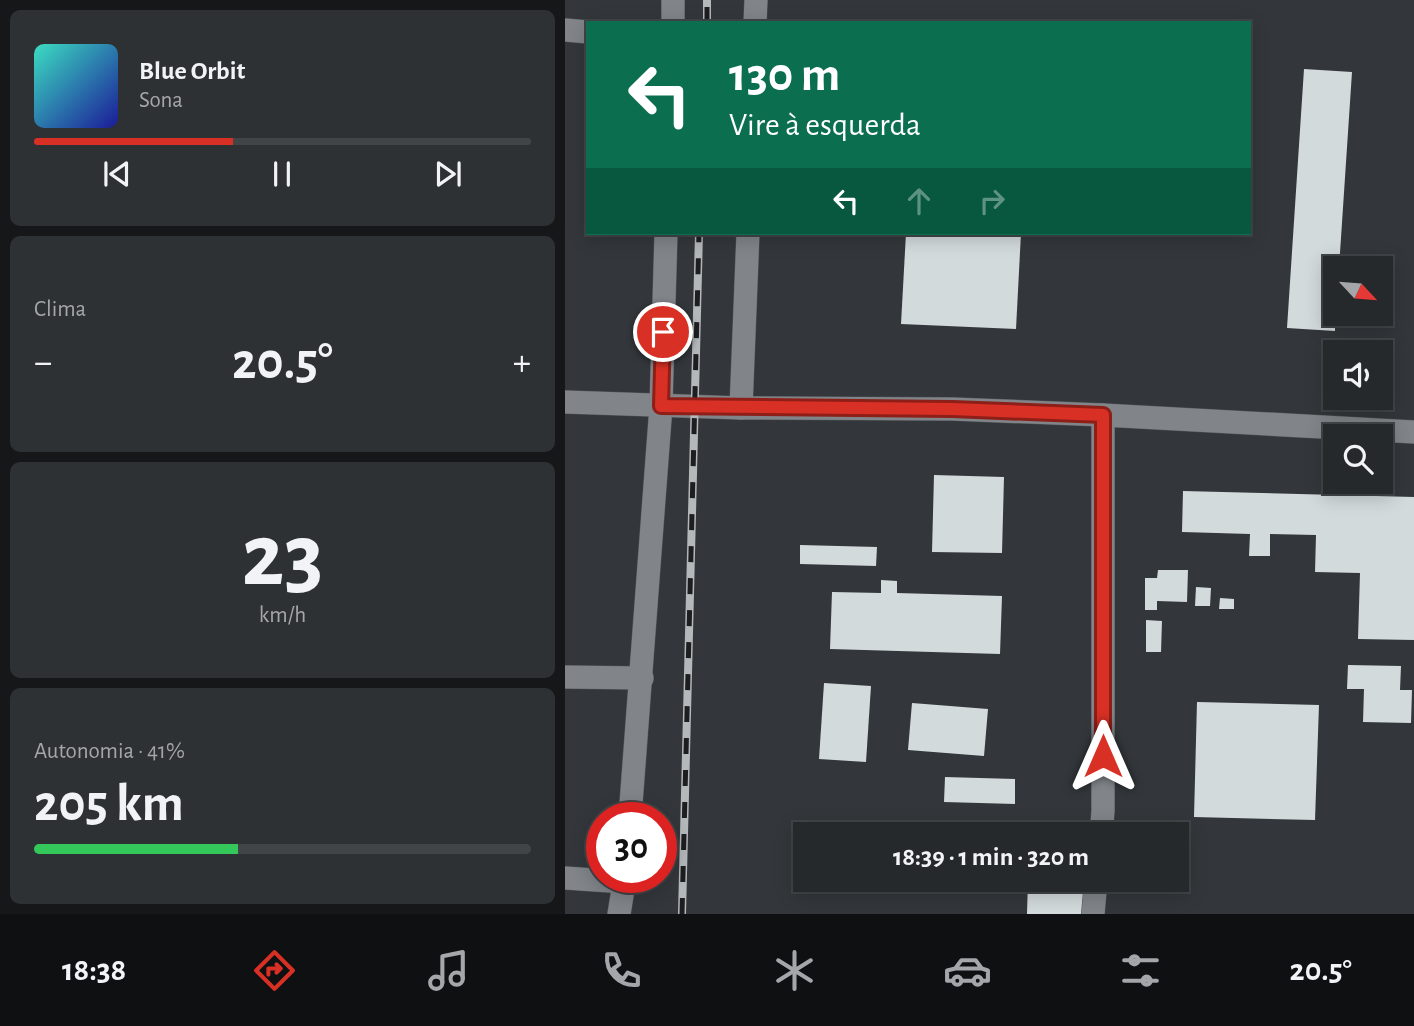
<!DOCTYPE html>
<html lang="pt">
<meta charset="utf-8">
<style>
body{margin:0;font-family:"Alegreya Sans",sans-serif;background:#2e3134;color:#f1f3f6;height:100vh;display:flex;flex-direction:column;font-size:26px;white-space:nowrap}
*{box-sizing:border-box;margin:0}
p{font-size:23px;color:#a4a6a9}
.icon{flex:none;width:38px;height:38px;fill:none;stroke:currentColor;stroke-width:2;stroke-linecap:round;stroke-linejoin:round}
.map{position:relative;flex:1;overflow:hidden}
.panel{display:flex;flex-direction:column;gap:10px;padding:10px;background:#151718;width:565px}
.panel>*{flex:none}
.top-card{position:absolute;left:21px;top:21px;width:665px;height:214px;border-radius:0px;box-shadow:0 4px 18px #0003,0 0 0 2px #424548;background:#0b6e4f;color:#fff;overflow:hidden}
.needle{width:46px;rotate:116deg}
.fabs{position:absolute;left:758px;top:256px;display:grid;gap:14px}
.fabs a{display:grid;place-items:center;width:70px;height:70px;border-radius:0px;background:#26292c;box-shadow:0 4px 18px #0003,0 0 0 2px #424548;font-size:35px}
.speed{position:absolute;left:21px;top:802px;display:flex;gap:14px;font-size:35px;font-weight:700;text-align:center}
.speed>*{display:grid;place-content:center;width:91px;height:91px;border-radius:50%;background:#26292c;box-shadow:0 4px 18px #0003,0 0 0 2px #424548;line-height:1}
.speed .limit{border:10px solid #d22;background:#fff;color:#111}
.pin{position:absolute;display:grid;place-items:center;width:60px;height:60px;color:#fff;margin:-30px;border:4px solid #fff;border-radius:50%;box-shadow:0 2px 7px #0007}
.me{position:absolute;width:77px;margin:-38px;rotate:0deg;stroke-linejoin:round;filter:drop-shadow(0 0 5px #0008)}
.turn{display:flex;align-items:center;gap:24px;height:147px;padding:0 28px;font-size:32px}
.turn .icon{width:91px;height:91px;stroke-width:2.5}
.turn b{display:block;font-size:49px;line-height:60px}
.lanes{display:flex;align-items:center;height:66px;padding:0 28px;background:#0003;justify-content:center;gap:35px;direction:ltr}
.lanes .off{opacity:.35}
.big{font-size:52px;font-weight:700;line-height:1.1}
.panel .tile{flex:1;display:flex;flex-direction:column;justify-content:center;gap:10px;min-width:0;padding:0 24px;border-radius:10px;background:#2e3134}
.panel .dial{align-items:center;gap:0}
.dial b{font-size:91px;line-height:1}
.song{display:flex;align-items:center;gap:21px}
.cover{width:84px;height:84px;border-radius:10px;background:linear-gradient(135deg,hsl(170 70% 55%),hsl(240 70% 35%))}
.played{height:7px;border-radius:4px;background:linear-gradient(90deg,#d93025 40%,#424548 40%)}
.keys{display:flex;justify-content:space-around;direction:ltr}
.heat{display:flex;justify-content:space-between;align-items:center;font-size:38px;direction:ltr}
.charge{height:10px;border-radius:5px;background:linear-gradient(90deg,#34c759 41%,#424548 0)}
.trip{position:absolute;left:228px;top:822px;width:396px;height:70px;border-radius:0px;background:#26292c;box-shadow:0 4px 18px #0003,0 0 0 2px #424548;font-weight:700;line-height:70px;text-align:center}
.menu{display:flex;height:112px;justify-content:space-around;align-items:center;background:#0f1012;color:#a4a6a9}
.menu .icon{width:49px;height:49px}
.menu .current{color:#d93025}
.menu b{font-size:32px;color:#f1f3f6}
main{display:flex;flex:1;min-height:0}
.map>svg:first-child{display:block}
.building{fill:#d3dadc}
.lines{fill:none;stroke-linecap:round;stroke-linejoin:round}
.minor-casing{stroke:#515558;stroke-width:24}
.minor{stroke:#818589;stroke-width:23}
.rail-casing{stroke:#b5b8bb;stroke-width:8}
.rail{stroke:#1d1e20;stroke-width:5;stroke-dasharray:16;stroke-linecap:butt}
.route-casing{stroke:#8d1f18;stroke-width:18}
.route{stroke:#d93025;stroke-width:12}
</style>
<main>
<section class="panel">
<div class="tile">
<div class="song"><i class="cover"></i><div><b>Blue Orbit</b><p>Sona</p></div></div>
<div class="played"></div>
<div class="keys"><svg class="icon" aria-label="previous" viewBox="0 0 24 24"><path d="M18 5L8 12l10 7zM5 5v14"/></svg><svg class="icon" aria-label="pause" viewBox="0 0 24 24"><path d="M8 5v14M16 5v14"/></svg><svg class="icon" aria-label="next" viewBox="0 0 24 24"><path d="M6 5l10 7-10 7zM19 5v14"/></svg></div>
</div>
<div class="tile"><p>Clima</p>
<div class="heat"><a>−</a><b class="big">20.5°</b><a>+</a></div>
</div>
<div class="tile dial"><b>23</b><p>km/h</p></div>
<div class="tile"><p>Autonomia · 41%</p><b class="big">205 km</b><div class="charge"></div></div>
</section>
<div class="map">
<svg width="849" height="914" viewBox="0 0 849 914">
<rect width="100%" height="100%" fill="#33373b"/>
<g class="building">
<polygon points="739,69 787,72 774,268 770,268 770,331 722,328"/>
<polygon points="341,233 456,233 451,329 336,324"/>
<polygon points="369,475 439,477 437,553 367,552"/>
<polygon points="618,491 849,497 849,640 793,639 795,573 750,572 751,535 705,534 705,556 684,556 685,534 617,532"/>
<polygon points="235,545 312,547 311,566 235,564"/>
<polygon points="593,570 623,570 622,602 592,601 592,610 580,610 580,578 592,578"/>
<polygon points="316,580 332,581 332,593 437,596 435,654 265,649 267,592 316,593"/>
<polygon points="631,587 646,588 645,606 630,606"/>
<polygon points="655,598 669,599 669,609 654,609"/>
<polygon points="581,620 597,621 596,652 581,652"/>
<polygon points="783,665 836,666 835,690 847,690 846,723 798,722 799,689 782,689"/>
<polygon points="259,683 306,686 301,762 254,759"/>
<polygon points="632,702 754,705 750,820 629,817"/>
<polygon points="347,703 423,709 419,756 343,750"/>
<polygon points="380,777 450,779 450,804 379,802"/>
<polygon points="463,880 525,880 524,914 462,914"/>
</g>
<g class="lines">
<defs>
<g id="minor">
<polyline points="108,23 108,0"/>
<polyline points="190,23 191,0"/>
<polyline points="0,30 23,32"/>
<polyline points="0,402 176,408 387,409 538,415 849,432"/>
<polyline points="176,408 183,233"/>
<polyline points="0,677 77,678"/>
<polyline points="65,817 96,406 101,233"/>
<polyline points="536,835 538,811 538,415"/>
<polyline points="0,878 59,882"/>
<polyline points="54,914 60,877"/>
<polyline points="528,914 531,880"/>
</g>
</defs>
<use href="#minor" class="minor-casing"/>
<use href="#minor" class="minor"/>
<defs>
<g id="rail">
<polyline points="142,23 142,0"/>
<polyline points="117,914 134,233"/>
</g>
</defs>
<use href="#rail" class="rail-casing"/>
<use href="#rail" class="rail"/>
</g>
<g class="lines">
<defs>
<polyline id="route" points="98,332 96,406 387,409 538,415 538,756"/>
</defs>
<use href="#route" class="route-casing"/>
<use href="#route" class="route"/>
</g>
</svg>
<div class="fabs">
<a><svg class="needle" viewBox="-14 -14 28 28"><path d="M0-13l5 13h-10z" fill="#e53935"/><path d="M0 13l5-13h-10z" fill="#a4a6a9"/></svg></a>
<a><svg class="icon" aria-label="sound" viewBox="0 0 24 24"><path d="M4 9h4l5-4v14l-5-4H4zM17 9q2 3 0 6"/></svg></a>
<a><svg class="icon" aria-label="search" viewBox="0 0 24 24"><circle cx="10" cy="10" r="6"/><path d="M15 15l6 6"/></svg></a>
</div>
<div class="speed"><div class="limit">30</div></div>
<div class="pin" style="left:98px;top:332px;background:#d93025"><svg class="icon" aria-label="arrive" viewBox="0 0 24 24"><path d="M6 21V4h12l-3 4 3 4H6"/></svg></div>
<svg class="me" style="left:538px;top:756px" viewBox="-20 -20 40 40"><path d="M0-17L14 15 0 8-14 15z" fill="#d93025" stroke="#fff" stroke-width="4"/></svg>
<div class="trip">18:39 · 1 min · 320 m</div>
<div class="top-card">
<div class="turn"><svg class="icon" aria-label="left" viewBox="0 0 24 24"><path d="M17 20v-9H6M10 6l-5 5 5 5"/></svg><div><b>130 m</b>Vire à esquerda</div></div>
<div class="lanes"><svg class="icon" aria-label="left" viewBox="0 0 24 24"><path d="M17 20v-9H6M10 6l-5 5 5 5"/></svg><svg class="icon off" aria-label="ahead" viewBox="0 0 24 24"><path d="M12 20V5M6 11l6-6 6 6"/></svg><svg class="icon off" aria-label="right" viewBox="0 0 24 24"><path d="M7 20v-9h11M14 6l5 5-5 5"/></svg></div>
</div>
</div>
</main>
<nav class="menu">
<b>18:38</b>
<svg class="icon current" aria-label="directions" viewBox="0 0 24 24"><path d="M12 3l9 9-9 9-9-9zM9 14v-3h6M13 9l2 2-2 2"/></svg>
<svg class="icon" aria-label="music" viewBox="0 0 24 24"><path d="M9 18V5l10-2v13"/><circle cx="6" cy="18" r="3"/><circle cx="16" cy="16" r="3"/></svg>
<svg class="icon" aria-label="phone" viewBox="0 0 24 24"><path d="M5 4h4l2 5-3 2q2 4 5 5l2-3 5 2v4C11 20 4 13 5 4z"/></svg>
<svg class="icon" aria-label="climate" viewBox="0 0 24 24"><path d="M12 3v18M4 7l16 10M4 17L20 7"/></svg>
<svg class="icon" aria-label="car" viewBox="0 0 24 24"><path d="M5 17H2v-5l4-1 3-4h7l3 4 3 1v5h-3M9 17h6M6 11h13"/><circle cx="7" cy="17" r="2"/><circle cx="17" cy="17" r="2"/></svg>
<svg class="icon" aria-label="filters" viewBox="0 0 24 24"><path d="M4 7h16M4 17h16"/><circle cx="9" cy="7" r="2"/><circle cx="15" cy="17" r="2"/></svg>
<b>20.5°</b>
</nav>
